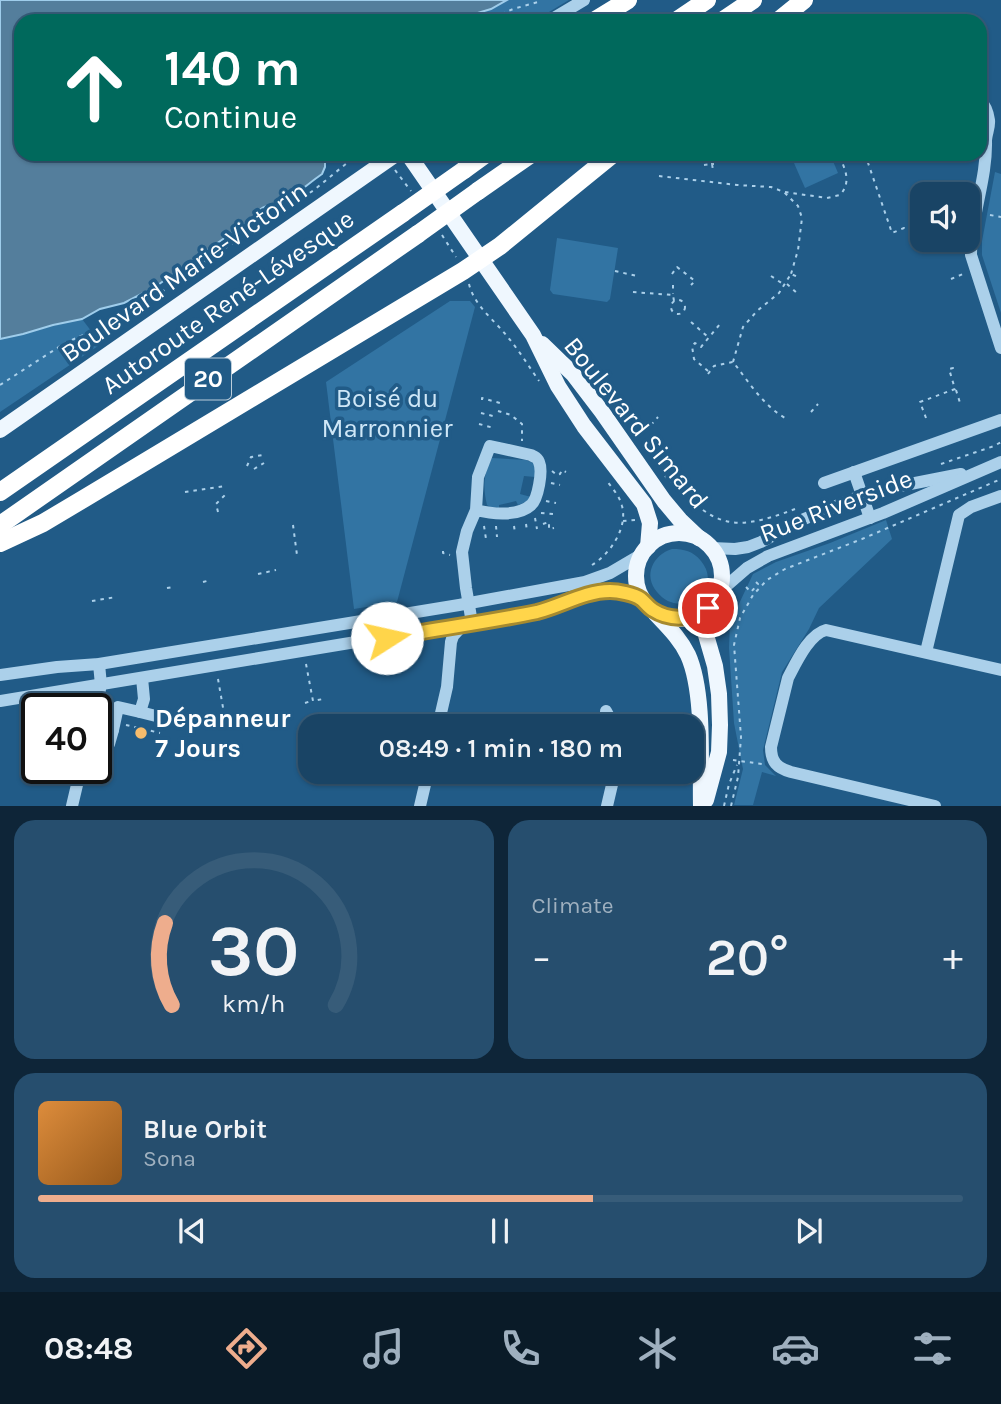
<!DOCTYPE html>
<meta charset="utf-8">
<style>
body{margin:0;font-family:Karla,sans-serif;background:#264e6e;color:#f1f3f6;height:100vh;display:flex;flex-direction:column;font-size:26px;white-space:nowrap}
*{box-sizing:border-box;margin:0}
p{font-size:23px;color:#9fb0bf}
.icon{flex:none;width:38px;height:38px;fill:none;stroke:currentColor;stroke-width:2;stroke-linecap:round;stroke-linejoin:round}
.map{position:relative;height:806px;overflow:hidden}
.drawer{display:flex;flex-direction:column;gap:14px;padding:14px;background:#0e2538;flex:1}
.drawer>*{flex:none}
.banner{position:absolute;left:14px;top:14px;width:973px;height:147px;border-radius:21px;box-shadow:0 2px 5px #0004,0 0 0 2px #375c79;background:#00695c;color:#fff;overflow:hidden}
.tools{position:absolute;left:910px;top:182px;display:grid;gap:14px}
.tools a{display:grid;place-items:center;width:70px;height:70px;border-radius:14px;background:#194465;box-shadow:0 2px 5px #0004,0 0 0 2px #375c79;font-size:35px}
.speed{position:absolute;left:21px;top:693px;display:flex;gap:14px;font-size:35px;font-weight:700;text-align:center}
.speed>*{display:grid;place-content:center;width:91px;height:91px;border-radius:50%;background:#194465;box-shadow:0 2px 5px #0004,0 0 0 2px #375c79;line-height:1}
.speed .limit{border:4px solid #111;border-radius:10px;background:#fff;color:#111}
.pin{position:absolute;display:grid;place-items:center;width:60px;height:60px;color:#fff;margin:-30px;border:4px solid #fff;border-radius:50%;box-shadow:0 2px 7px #0007}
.me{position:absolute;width:77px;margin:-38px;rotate:80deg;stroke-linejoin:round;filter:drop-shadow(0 0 5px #0008)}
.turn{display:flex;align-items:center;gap:24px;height:147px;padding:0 35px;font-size:32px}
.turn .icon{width:91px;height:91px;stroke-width:2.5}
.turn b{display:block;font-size:49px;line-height:60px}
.big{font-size:52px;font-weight:600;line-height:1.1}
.drawer .tile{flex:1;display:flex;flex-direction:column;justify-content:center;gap:10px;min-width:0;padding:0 24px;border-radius:21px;background:#264e6e}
.drawer .dial{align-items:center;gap:0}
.dial svg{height:182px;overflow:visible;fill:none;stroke:#375c79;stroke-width:7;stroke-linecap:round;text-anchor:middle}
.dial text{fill:#f1f3f6;stroke:none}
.song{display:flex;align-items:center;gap:21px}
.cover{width:84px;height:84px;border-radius:10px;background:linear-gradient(135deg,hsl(30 70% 55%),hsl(30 70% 35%))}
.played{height:7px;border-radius:4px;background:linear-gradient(90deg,#eead8d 60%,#375c79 60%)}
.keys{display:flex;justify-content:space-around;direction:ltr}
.heat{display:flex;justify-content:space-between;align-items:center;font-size:38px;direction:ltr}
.drawer .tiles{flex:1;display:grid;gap:14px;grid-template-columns:1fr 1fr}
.tile:last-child{grid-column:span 2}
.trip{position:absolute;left:298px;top:714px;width:406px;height:70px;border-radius:21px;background:#194465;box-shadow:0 2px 5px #0004,0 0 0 2px #375c79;font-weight:600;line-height:70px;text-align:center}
.tab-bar{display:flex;height:112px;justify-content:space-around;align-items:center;background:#0a1b28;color:#9fb0bf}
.tab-bar .icon{width:49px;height:49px}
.tab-bar .selected{color:#eead8d}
.tab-bar b{font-size:32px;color:#f1f3f6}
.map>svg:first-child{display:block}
.green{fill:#3274a3}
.water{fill:#547e9c;stroke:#9fcdeb;stroke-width:2}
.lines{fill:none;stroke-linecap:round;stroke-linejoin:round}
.path{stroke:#abd0ea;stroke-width:2;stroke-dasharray:3.5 5;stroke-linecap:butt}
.minor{stroke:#abd0ea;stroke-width:12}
.major{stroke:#eff7fe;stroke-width:16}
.highway{stroke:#fff;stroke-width:18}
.highway-bridge{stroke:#fff;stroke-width:18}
.route-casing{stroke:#a68a30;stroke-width:18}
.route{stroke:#ffd54a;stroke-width:12}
.poi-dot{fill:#f7bc6c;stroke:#215b87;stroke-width:2.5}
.labels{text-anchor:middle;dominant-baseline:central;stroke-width:7;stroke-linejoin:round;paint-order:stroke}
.shield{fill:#215b87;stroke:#bccedb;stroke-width:2}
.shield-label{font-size:24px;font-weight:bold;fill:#fff}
.street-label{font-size:26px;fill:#fff;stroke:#215b87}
.park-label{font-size:26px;fill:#cfe7f7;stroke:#215b87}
.poi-label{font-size:26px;font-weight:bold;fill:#fff;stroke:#215b87;text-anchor:start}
</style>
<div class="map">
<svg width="1001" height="806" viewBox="0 0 1001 806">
<rect width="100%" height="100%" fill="#215b87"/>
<g class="green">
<path d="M507,0H569L534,21H451C470,16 492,12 507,0Z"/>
<polygon points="790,154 830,154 838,173 805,188"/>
<polygon points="995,172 1001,174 1001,313 982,255 982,241"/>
<polygon points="557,238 618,248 610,299 607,302 553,294 550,290"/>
<polygon points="450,301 470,301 475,307 397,602 354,609 326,382"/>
<path d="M82,319L101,344L0,412V339C28,333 55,325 82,319Z"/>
<path d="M492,458L526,460L535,464V477L524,476L520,494L531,497L528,501L518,505L516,501L499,505V508L490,507L487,505C483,488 483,474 492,458Z"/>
<polygon points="886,520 892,539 819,608 809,629 782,672 763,750 765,765 776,776 762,772 753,805 734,805 743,769 734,723 729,648 730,623 753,574 776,562 830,543"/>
<path d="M672,549C684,549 693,551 701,561C725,590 680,621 657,592C643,575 653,555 672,549Z"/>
</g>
<path class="water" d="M0,0H507L491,9L451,21H21V154H325V167L322,174C309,183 296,195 283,202C268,209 266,200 253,218L155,287L124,303L100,309L82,319L53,325L23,334L0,339Z"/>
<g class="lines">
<g class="path">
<polyline points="486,21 513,9 538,2 541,0"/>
<polyline points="712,154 712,164 719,164"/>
<polyline points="865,154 892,233 904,228 905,232"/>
<polyline points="704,165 712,164 713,170"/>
<polyline points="395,170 411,191"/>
<polyline points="659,176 737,185 771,187 784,192 798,206 802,218 798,250 791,274"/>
<path d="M785,192L827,198L840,195C852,182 845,168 838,154"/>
<polyline points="990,215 1001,217"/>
<polyline points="442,235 456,257"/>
<polyline points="615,271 637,276"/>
<polyline points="672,274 677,267 695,281 691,285"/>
<polyline points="771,276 783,284"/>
<polyline points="951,279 963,274"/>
<path d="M469,284C474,305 493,319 506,335C518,349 528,365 539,381"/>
<polyline points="787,284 799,295"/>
<polyline points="673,285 673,294"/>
<polyline points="633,292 673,295 674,301"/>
<circle cx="678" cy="307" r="7"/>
<polyline points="691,322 708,337"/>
<polyline points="97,329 104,339"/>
<polyline points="733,362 743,327 757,311 779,293 791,274 800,278"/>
<polyline points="708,371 694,359 692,346 695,343 701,347 720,324"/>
<path d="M708,374L714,366L733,362C749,382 764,407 787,419"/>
<polyline points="0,385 65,343 124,317 142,306 204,262 314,190 358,154"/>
<polyline points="956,390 961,406"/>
<polyline points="482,400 482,398 500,403"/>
<polyline points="498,411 511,415 522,424 522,441"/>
<polyline points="811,412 818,404"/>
<polyline points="481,413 497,417"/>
<polyline points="926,418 920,402 955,389 949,369 953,368 951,364"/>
<polyline points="479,424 494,428"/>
<polyline points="651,425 658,417"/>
<polyline points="941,464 994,446 1001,442"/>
<polyline points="247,466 251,457 263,455"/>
<polyline points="254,469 264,463"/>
<polyline points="552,471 557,475 560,474 562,470 566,472"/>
<path d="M665,476C714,524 727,535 795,509"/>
<polyline points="551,483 560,485"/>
<polyline points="185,492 225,486"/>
<polyline points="546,501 556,503"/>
<polyline points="218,512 216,504 227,493"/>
<polyline points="541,513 553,514"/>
<polyline points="535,518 537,529"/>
<polyline points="623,521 635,520"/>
<polyline points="526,524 527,531"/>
<polyline points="543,524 549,522 549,529 554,528"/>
<polyline points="293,525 297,555"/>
<polyline points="484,526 486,539"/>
<polyline points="496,526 497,537"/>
<polyline points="514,526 515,533"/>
<polyline points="443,551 443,553 450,555"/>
<path d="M592,565C610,554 628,528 622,506C620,497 613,489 607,481"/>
<polyline points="258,574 276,570"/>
<polyline points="203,582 207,581"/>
<polyline points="746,587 751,592 758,584 754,580"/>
<polyline points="167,588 173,587"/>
<polyline points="92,601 116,597"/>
<polyline points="306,664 313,701 323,699"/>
<polyline points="218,679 225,719"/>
<polyline points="305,703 311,701"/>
<polyline points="211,722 225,719 226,722 230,722"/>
<polyline points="126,725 160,733"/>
<polyline points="733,760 762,764"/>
<polyline points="724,806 729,784 737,765"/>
<polyline points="731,806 738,777 741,737 734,645 740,618 753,595 767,580 785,569 862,539 1001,479"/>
</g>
<g class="minor">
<polyline points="549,21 584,0"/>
<path d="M980,100C985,105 988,113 989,120C990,127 986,134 986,141C987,179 971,216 971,255L1001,348"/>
<polyline points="854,472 870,518"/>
<polyline points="824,483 1001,420"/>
<polyline points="712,548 735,549 748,547 761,542 804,519 863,495 905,485 961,474"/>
<polyline points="717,594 747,568 768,556 883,513 1001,462"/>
<path d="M472,623L466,588L462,552L467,531L476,510L478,477L490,446L531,455C536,458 537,457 539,462C543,471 538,499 531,505C518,517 492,514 476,510"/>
<polyline points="926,652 959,515 971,507 1001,496"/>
<polyline points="0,675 57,667 99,664 459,605 585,582 610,573 644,553"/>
<polyline points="0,701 536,612 588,595 605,591 616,592 642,599"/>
<polyline points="95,709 101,685 99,664"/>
<polyline points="606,711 614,726"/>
<polyline points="140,712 156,716"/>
<polyline points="96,726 113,730 118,707 140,712 144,699 142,678"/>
<polyline points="438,726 447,687 451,642 453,636 463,625"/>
<polyline points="109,744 113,730"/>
<polyline points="72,806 81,768"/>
<polyline points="420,806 428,772"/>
<polyline points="607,806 615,772"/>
<path d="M935,806L791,772C777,768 771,762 771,747L788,678C796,663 809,634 826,630L1001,670"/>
</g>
<g class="major">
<polyline points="408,154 533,335 558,386 584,426 644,504 650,523 648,547"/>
<polyline points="542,344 573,374 602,412 664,501 680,520 699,538"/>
<polyline points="0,430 396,154"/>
<circle cx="679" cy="576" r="43"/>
<path d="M655,613C667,626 680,638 688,655C705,693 700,764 701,806"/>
<polyline points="706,800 719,752 720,725 719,694 715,666 706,635 706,620 708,608"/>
</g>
<g class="highway">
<polyline points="594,21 628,0"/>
<polyline points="676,21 707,0"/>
<polyline points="722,21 753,0"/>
<polyline points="778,21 804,0"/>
<polyline points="464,170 486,154"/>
<polyline points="478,191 531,154"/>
<polyline points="0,492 403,213"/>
<polyline points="0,525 418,234"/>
<polyline points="0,543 43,523 85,498 463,271 500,246 613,154"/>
</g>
<g class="highway-bridge">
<polyline points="403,213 464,170"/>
<polyline points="418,234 478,191"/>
</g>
</g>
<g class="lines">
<defs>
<path id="route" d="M387,638C437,629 488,622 537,612C561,606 585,591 610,591C618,591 634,594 641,599C645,602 648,607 653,610C670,621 692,620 708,608"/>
</defs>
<use href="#route" class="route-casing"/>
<use href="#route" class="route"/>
</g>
<circle class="poi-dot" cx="141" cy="733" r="7"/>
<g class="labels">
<rect class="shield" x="185" y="358.5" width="46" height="41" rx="5"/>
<g class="shield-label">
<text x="208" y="379">20</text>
</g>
<g class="street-label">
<text transform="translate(184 272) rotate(-35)">Boulevard Marie-Victorin</text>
<text transform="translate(228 302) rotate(-35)">Autoroute René-Lévesque</text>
<text transform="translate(636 423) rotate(51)">Boulevard Simard</text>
<text transform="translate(836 506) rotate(-21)">Rue Riverside</text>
</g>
<g class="park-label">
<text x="387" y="398">Boisé du<tspan x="387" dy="30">Marronnier</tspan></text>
</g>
<g class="poi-label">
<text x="155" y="718">Dépanneur<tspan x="155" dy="30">7 Jours</tspan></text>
</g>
</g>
</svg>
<div class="tools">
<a><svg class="icon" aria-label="sound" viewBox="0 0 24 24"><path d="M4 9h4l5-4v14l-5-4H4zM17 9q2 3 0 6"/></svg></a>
</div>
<div class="speed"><div class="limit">40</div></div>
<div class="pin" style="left:708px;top:608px;background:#d93025"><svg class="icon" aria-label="arrive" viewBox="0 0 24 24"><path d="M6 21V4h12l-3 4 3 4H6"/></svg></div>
<svg class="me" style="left:387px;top:638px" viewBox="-20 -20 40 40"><circle r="19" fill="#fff"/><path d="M0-13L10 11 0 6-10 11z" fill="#ffd54a"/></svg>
<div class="trip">08:49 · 1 min · 180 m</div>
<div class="banner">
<div class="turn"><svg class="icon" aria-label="ahead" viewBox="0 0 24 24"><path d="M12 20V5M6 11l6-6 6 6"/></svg><div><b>140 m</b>Continue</div></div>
</div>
</div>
<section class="drawer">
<div class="tiles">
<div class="tile dial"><svg viewBox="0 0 100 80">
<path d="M14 69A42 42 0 1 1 86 69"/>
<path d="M14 69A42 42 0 0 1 11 33" stroke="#eead8d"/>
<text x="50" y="56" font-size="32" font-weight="700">30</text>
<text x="50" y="72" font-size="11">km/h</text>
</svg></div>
<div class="tile"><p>Climate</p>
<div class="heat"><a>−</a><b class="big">20°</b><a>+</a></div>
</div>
<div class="tile">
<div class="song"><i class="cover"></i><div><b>Blue Orbit</b><p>Sona</p></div></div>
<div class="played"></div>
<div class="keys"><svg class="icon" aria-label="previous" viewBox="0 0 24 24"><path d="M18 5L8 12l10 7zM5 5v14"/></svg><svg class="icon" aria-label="pause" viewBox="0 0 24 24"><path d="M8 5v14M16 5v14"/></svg><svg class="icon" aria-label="next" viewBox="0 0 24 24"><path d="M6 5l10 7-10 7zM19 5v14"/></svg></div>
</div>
</div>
</section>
<nav class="tab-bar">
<b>08:48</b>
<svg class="icon selected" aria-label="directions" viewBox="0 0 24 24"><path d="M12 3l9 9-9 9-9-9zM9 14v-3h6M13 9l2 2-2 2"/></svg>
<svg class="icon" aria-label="music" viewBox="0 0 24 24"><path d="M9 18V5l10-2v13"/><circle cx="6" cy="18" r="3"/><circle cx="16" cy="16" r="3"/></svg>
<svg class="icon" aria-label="phone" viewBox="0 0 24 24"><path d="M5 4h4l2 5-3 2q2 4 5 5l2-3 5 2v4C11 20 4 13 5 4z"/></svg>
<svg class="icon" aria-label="climate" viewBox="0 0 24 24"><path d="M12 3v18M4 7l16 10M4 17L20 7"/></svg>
<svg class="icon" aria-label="car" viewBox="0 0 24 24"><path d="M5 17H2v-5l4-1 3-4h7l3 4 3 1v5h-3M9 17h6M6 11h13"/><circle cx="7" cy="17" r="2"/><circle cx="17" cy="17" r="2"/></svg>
<svg class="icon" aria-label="filters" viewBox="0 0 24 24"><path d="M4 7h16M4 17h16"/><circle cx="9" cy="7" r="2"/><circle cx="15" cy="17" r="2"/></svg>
</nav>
